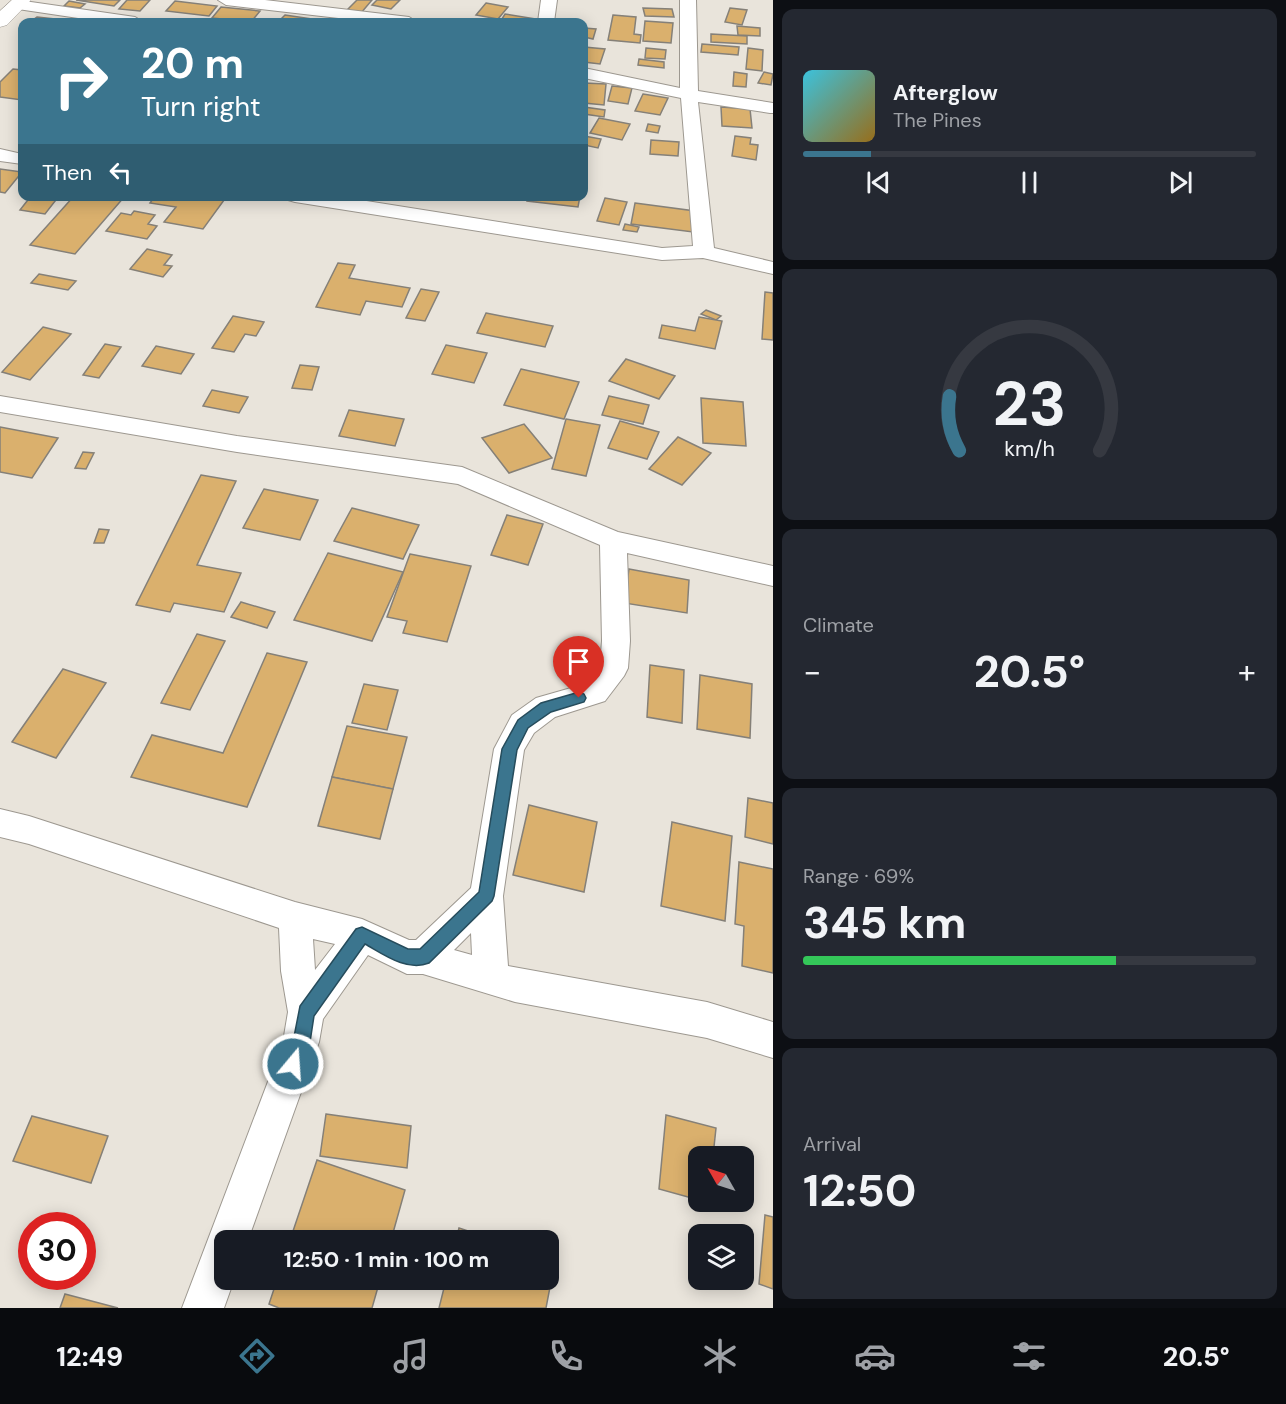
<!DOCTYPE html>
<meta charset="utf-8">
<style>
body{margin:0;font-family:"DM Sans",sans-serif;background:#242831;color:#f1f3f6;height:100vh;display:flex;flex-direction:column;font-size:22px;white-space:nowrap}
*{box-sizing:border-box;margin:0}
p{font-size:20px;color:#9ea1a6}
.icon{flex:none;width:33px;height:33px;fill:none;stroke:currentColor;stroke-width:2;stroke-linecap:round;stroke-linejoin:round}
.map{position:relative;flex:1;overflow:hidden}
.details{display:flex;flex-direction:column;gap:9px;padding:9px;background:#0d0f14;width:513px}
.details>*{flex:none}
.top-card{position:absolute;left:18px;top:18px;width:570px;height:183px;border-radius:12px;box-shadow:0 3px 15px #0003;background:#3b758e;color:#fff;overflow:hidden}
.needle{width:39px;rotate:309deg}
.tools{position:absolute;left:688px;top:1146px;display:grid;gap:12px}
.tools a{display:grid;place-items:center;width:66px;height:66px;border-radius:12px;background:#171b24;box-shadow:0 3px 15px #0003;font-size:30px}
.speed{position:absolute;left:18px;top:1212px;display:flex;gap:12px;font-size:30px;font-weight:700;text-align:center}
.speed>*{display:grid;place-content:center;width:78px;height:78px;border-radius:50%;background:#171b24;box-shadow:0 3px 15px #0003;line-height:1}
.speed .limit{border:9px solid #d22;background:#fff;color:#111}
.pin{position:absolute;display:grid;place-items:center;width:51px;height:51px;color:#fff;margin:-62px -26px;border-radius:50% 50% 50% 0;rotate:-45deg;box-shadow:0 0 6px #0007}
.pin .icon{rotate:45deg}
.me{position:absolute;width:66px;margin:-33px;rotate:18deg;stroke-linejoin:round;filter:drop-shadow(0 0 4px #0008)}
.turn{display:flex;align-items:center;gap:21px;height:126px;padding:0 24px;font-size:27px}
.turn .icon{width:78px;height:78px;stroke-width:2.5}
.turn b{display:block;font-size:42px;line-height:51px}
.then{display:flex;align-items:center;height:57px;padding:0 24px;background:#0003;gap:12px;font-size:22px}
.big{font-size:45px;font-weight:700;line-height:1.1}
.details .tile{flex:1;display:flex;flex-direction:column;justify-content:center;gap:9px;min-width:0;padding:0 21px;border-radius:12px;background:#242831}
.details .dial{align-items:center;gap:0}
.dial svg{height:156px;overflow:visible;fill:none;stroke:#363941;stroke-width:7;stroke-linecap:round;text-anchor:middle}
.dial text{fill:#f1f3f6;stroke:none}
.song{display:flex;align-items:center;gap:18px}
.cover{width:72px;height:72px;border-radius:9px;background:linear-gradient(135deg,hsl(190 70% 55%),hsl(40 70% 35%))}
.played{height:6px;border-radius:3px;background:linear-gradient(90deg,#3b758e 15%,#363941 15%)}
.keys{display:flex;justify-content:space-around;direction:ltr}
.heat{display:flex;justify-content:space-between;align-items:center;font-size:33px;direction:ltr}
.charge{height:9px;border-radius:4px;background:linear-gradient(90deg,#34c759 69%,#363941 0)}
.trip{position:absolute;left:214px;top:1230px;width:345px;height:60px;border-radius:12px;background:#171b24;box-shadow:0 3px 15px #0003;font-weight:700;line-height:60px;text-align:center}
.tab-bar{display:flex;height:96px;justify-content:space-around;align-items:center;background:#090b0e;color:#9ea1a6}
.tab-bar .icon{width:42px;height:42px}
.tab-bar .current{color:#3b758e}
.tab-bar b{font-size:27px;color:#f1f3f6}
main{display:flex;flex:1;min-height:0}
.map>svg:first-child{display:block}
.building{fill:#dab06d;stroke:#858078;stroke-width:1.5}
.lines{fill:none;stroke-linecap:round;stroke-linejoin:round}
.minor-casing{stroke:#9d9890;stroke-width:2}
.tertiary-casing{stroke:#9d9890;stroke-width:1}
.minor{fill:#fff;fill-rule:evenodd}
.tertiary{fill:#fff;fill-rule:evenodd}
.route{fill:#3b758e;stroke:#264c5c;stroke-width:1.5}
</style>
<main>
<div class="map">
<svg width="773" height="1308" viewBox="0 0 773 1308">
<rect width="100%" height="100%" fill="#e9e4db"/>
<g class="building">
<polygon points="76,0 120,0 114,6"/>
<polygon points="127,0 150,0 140,11 119,9"/>
<polygon points="357,0 372,0 361,13 347,10"/>
<polygon points="377,0 400,0 391,9 372,5"/>
<polygon points="69,1 85,4 80,8 64,6"/>
<polygon points="175,1 217,6 209,16 166,11"/>
<polygon points="486,3 508,7 498,19 476,15"/>
<polygon points="221,7 260,11 251,22 212,18"/>
<polygon points="643,8 672,9 674,17 645,16"/>
<polygon points="730,8 747,10 742,25 725,22"/>
<polygon points="505,14 542,20 540,22 500,22"/>
<polygon points="285,15 319,20 317,22 278,22"/>
<polygon points="613,15 636,17 634,34 641,35 640,43 608,40"/>
<polygon points="37,17 56,19 53,22 30,22"/>
<polygon points="645,21 673,23 671,43 643,41"/>
<polygon points="737,26 760,28 760,36 738,35"/>
<polygon points="584,28 596,29 593,39 584,37"/>
<polygon points="711,34 747,36 747,44 711,42"/>
<polygon points="702,44 739,47 738,55 701,52"/>
<polygon points="584,47 605,49 600,64 584,62"/>
<polygon points="646,48 666,50 665,59 645,58"/>
<polygon points="748,48 763,50 762,71 746,69"/>
<polygon points="639,59 664,62 664,68 638,65"/>
<polygon points="13,69 22,70 22,100 0,97 0,82"/>
<polygon points="734,72 747,74 746,87 733,86"/>
<polygon points="764,72 773,74 771,85 758,83"/>
<polygon points="584,83 606,84 604,105 584,103"/>
<polygon points="612,86 632,88 628,104 608,101"/>
<polygon points="643,94 668,98 660,115 635,111"/>
<polygon points="584,107 605,110 604,117 584,114"/>
<polygon points="721,107 750,109 752,128 722,126"/>
<polygon points="599,118 630,124 622,140 590,133"/>
<polygon points="648,124 660,126 658,133 646,131"/>
<polygon points="584,136 601,139 598,148 584,145"/>
<polygon points="735,136 751,138 750,144 758,145 756,160 732,156"/>
<polygon points="651,140 679,142 678,156 650,154"/>
<polygon points="0,169 22,172 5,193 0,192"/>
<polygon points="31,196 59,196 45,214 20,210"/>
<polygon points="74,196 125,196 75,254 30,245"/>
<polygon points="155,196 227,196 203,229 164,222 176,207 150,203"/>
<polygon points="528,196 580,196 578,207 527,201"/>
<polygon points="605,198 627,202 619,225 597,221"/>
<polygon points="635,203 695,211 693,232 631,224"/>
<polygon points="134,211 155,215 148,224 157,226 147,239 106,231 121,213 131,215"/>
<polygon points="625,224 639,227 637,232 623,230"/>
<polygon points="147,249 172,255 164,265 172,266 163,277 130,269"/>
<polygon points="338,263 355,265 349,278 410,288 402,307 366,301 360,315 316,307"/>
<polygon points="39,274 76,281 68,290 31,283"/>
<polygon points="421,289 439,292 425,321 406,318"/>
<polygon points="765,292 773,293 773,340 762,339"/>
<polygon points="706,310 721,316 716,320 701,314"/>
<polygon points="486,313 553,326 545,347 477,333"/>
<polygon points="233,316 264,322 256,336 245,334 234,352 212,348"/>
<polygon points="699,317 722,321 715,349 659,338 662,325 695,331"/>
<polygon points="43,327 71,334 30,380 2,372"/>
<polygon points="105,344 121,347 99,378 83,375"/>
<polygon points="446,345 487,353 474,383 432,374"/>
<polygon points="156,346 194,354 181,374 142,366"/>
<polygon points="626,359 675,376 659,399 609,381"/>
<polygon points="300,365 319,367 312,390 292,388"/>
<polygon points="521,369 579,382 564,419 504,405"/>
<polygon points="212,390 248,397 239,413 203,406"/>
<polygon points="609,396 649,405 643,424 602,415"/>
<polygon points="701,398 743,402 746,446 703,443"/>
<polygon points="349,410 404,419 395,446 339,436"/>
<polygon points="566,419 600,425 586,476 552,469"/>
<polygon points="620,421 659,432 647,459 608,448"/>
<polygon points="524,424 552,458 509,473 482,438"/>
<polygon points="0,427 58,438 32,478 0,472"/>
<polygon points="678,437 711,453 682,485 649,469"/>
<polygon points="83,452 94,453 86,469 75,468"/>
<polygon points="201,475 236,481 197,565 241,573 224,612 174,603 170,612 136,605"/>
<polygon points="264,489 318,500 300,540 243,528"/>
<polygon points="352,508 419,525 403,559 334,541"/>
<polygon points="507,515 543,524 528,565 491,555"/>
<polygon points="99,529 109,530 104,543 94,543"/>
<polygon points="328,553 403,572 372,641 294,620"/>
<polygon points="410,554 471,566 447,642 403,633 407,621 387,617"/>
<polygon points="629,569 689,580 687,613 624,603"/>
<polygon points="241,602 275,612 267,628 231,617"/>
<polygon points="197,634 225,641 190,710 161,703"/>
<polygon points="267,653 307,662 247,807 131,777 152,735 223,753"/>
<polygon points="650,665 684,670 682,723 647,717"/>
<polygon points="63,669 106,683 56,758 12,742"/>
<polygon points="700,675 752,684 750,738 697,729"/>
<polygon points="364,684 398,690 387,730 352,723"/>
<polygon points="347,726 407,737 393,789 332,777"/>
<polygon points="332,777 393,789 380,839 318,826"/>
<polygon points="748,798 773,803 773,844 745,837"/>
<polygon points="529,805 597,822 584,892 513,875"/>
<polygon points="672,822 732,836 725,921 661,906"/>
<polygon points="739,862 773,869 773,973 742,966 744,926 735,924"/>
<polygon points="326,1114 411,1126 407,1168 320,1156"/>
<polygon points="666,1115 716,1128 713,1156 699,1156 699,1200 659,1189"/>
<polygon points="32,1116 108,1136 91,1183 13,1161"/>
<polygon points="317,1160 405,1190 391,1240 290,1240"/>
<polygon points="765,1215 773,1217 773,1289 759,1284"/>
<polygon points="459,1228 495,1240 456,1240"/>
<polygon points="549,1259 555,1261 546,1308 439,1308 446,1280 549,1280"/>
<polygon points="277,1280 380,1280 372,1308 279,1308 269,1304"/>
<polygon points="65,1294 118,1308 60,1308"/>
</g>
<g class="lines">
<defs>
<g id="minor">
<polygon points="17,0 135,17 143,22 105,22 11,8 9,5"/>
<polygon points="218,0 265,0 409,17 417,22 373,22 226,5"/>
<polygon points="541,0 557,0 554,22 538,22"/>
<polygon points="680,0 696,0 698,91 773,103 773,113 770,113 698,102 714,248 773,262 773,274 703,258 662,260 295,202 288,200 286,196 335,196 662,248 693,246 681,98 584,78 584,68 680,88"/>
<polygon points="0,149 22,154 22,164 0,161"/>
<path d="M0,396L237,436L462,467L618,532L773,566V586L627,553L630,641L628,668L624,676L605,701L555,717L534,733L524,750L503,896L508,966L707,1002L773,1022V1058L707,1038L515,1002L423,974H407L368,955L323,1019L319,1042L248,1240H225V1280H234L224,1308H182L283,1042L288,1012L281,971L279,928L29,844L0,837V809L29,816L295,902L362,919L409,940H416L471,888L494,749L512,715L536,698L585,684L600,665L602,641L600,545L458,484L237,452L0,412ZM471,933L472,955L454,950ZM313,939L335,944L315,970Z"/>
</g>
<polygon id="tertiary" points="12,0 31,0 7,25 0,27 0,11"/>
</defs>
<use href="#minor" class="minor-casing"/>
<use href="#tertiary" class="tertiary-casing"/>
<use href="#minor" class="minor"/>
<use href="#tertiary" class="tertiary"/>
</g>
<path class="route" d="M579,692L584,694L586,698L584,702L551,712L528,728L517,750L494,896L492,901L429,963C407,972 383,954 365,944L314,1016L310,1042L299,1070L293,1073L287,1070L284,1064L293,1042L300,1006L356,929L362,927L408,949H420L479,892L502,749L518,720L541,703Z"/>
</svg>
<div class="tools">
<a><svg class="needle" viewBox="-14 -14 28 28"><path d="M0-13l5 13h-10z" fill="#e53935"/><path d="M0 13l5-13h-10z" fill="#9ea1a6"/></svg></a>
<a><svg class="icon" aria-label="layers" viewBox="0 0 24 24"><path d="M12 4l9 5-9 5-9-5zM3 14l9 5 9-5"/></svg></a>
</div>
<div class="speed"><div class="limit">30</div></div>
<div class="pin" style="left:579px;top:698px;background:#d93025"><svg class="icon" aria-label="arrive" viewBox="0 0 24 24"><path d="M6 21V4h12l-3 4 3 4H6"/></svg></div>
<svg class="me" style="left:293px;top:1064px" viewBox="-20 -20 40 40"><circle r="17" fill="#3b758e" stroke="#fff" stroke-width="3"/><path d="M0-11L8 9 0 5-8 9z" fill="#fff"/></svg>
<div class="trip">12:50 · 1 min · 100 m</div>
<div class="top-card">
<div class="turn"><svg class="icon" aria-label="right" viewBox="0 0 24 24"><path d="M7 20v-9h11M14 6l5 5-5 5"/></svg><div><b>20 m</b>Turn right</div></div>
<div class="then">Then<svg class="icon" aria-label="left" viewBox="0 0 24 24"><path d="M17 20v-9H6M10 6l-5 5 5 5"/></svg></div>
</div>
</div>
<section class="details">
<div class="tile">
<div class="song"><i class="cover"></i><div><b>Afterglow</b><p>The Pines</p></div></div>
<div class="played"></div>
<div class="keys"><svg class="icon" aria-label="previous" viewBox="0 0 24 24"><path d="M18 5L8 12l10 7zM5 5v14"/></svg><svg class="icon" aria-label="pause" viewBox="0 0 24 24"><path d="M8 5v14M16 5v14"/></svg><svg class="icon" aria-label="next" viewBox="0 0 24 24"><path d="M6 5l10 7-10 7zM19 5v14"/></svg></div>
</div>
<div class="tile dial"><svg viewBox="0 0 100 80">
<path d="M14 69A42 42 0 1 1 86 69"/>
<path d="M14 69A42 42 0 0 1 9 41" stroke="#3b758e"/>
<text x="50" y="56" font-size="32" font-weight="700">23</text>
<text x="50" y="72" font-size="11">km/h</text>
</svg></div>
<div class="tile"><p>Climate</p>
<div class="heat"><a>−</a><b class="big">20.5°</b><a>+</a></div>
</div>
<div class="tile"><p>Range · 69%</p><b class="big">345 km</b><div class="charge"></div></div>
<div class="tile"><p>Arrival</p><b class="big">12:50</b></div>
</section>
</main>
<nav class="tab-bar">
<b>12:49</b>
<svg class="icon current" aria-label="directions" viewBox="0 0 24 24"><path d="M12 3l9 9-9 9-9-9zM9 14v-3h6M13 9l2 2-2 2"/></svg>
<svg class="icon" aria-label="music" viewBox="0 0 24 24"><path d="M9 18V5l10-2v13"/><circle cx="6" cy="18" r="3"/><circle cx="16" cy="16" r="3"/></svg>
<svg class="icon" aria-label="phone" viewBox="0 0 24 24"><path d="M5 4h4l2 5-3 2q2 4 5 5l2-3 5 2v4C11 20 4 13 5 4z"/></svg>
<svg class="icon" aria-label="climate" viewBox="0 0 24 24"><path d="M12 3v18M4 7l16 10M4 17L20 7"/></svg>
<svg class="icon" aria-label="car" viewBox="0 0 24 24"><path d="M5 17H2v-5l4-1 3-4h7l3 4 3 1v5h-3M9 17h6M6 11h13"/><circle cx="7" cy="17" r="2"/><circle cx="17" cy="17" r="2"/></svg>
<svg class="icon" aria-label="filters" viewBox="0 0 24 24"><path d="M4 7h16M4 17h16"/><circle cx="9" cy="7" r="2"/><circle cx="15" cy="17" r="2"/></svg>
<b>20.5°</b>
</nav>
